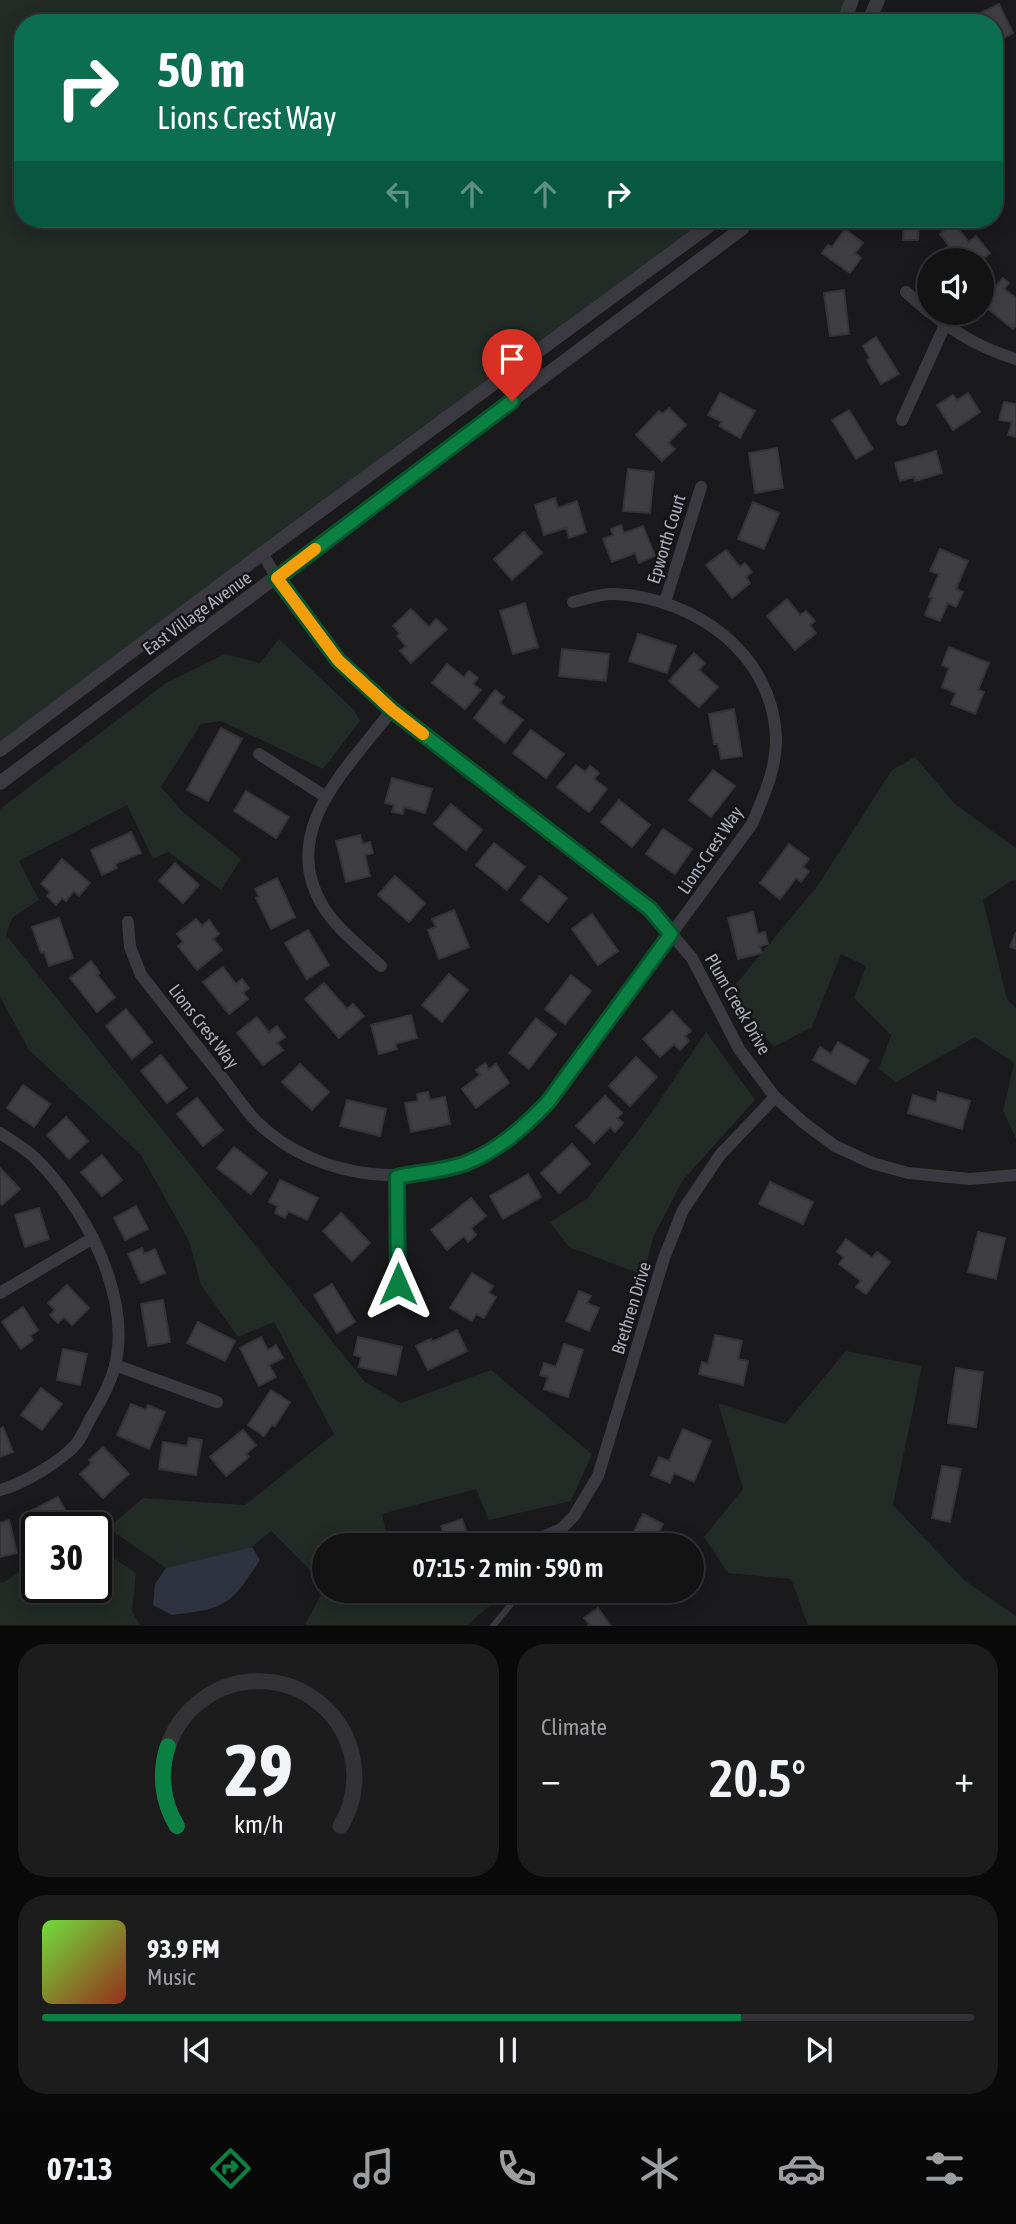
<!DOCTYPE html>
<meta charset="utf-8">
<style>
body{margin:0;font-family:"Asap Condensed",sans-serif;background:#1d1c1d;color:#f1f3f6;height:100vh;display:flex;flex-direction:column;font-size:26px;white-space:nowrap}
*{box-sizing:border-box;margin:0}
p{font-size:23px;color:#9d9ea0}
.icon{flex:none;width:38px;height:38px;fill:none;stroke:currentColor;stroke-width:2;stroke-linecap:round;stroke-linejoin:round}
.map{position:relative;height:1626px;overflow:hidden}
.sheet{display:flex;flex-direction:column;gap:18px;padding:18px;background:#0b0a0b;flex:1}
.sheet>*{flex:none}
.banner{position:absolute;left:14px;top:14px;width:989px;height:214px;border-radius:28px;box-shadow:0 4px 18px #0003,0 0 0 2px #333234;background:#0b6e4f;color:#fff;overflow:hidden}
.tools{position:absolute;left:917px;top:248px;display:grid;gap:14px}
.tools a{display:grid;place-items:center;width:77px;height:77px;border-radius:50%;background:#141314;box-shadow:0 4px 18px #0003,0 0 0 2px #333234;font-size:35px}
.speed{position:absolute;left:21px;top:1512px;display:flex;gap:14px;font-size:35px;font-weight:700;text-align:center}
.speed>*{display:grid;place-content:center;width:91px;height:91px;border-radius:50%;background:#141314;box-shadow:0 4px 18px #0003,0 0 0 2px #333234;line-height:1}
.speed .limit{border:4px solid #111;border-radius:10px;background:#fff;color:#111}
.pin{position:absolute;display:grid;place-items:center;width:60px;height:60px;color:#fff;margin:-72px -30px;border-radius:50% 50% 50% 0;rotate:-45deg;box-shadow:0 0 7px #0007}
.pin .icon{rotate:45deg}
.me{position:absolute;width:77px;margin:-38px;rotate:0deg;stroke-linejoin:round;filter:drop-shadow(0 0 5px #0008)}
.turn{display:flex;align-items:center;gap:24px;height:147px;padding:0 28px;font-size:32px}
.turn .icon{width:91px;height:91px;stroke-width:2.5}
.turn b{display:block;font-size:49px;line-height:60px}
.lanes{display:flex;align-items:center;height:66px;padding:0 28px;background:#0003;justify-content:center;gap:35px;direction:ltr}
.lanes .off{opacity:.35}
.big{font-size:52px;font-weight:600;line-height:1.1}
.sheet .tile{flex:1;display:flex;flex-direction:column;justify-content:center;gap:10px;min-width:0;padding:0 24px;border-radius:28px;background:#1d1c1d}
.sheet .dial{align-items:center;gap:0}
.dial svg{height:182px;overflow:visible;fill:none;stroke:#333234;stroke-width:7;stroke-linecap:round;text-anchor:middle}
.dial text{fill:#f1f3f6;stroke:none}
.song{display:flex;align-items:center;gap:21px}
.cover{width:84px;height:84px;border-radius:10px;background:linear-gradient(135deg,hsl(100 70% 55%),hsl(10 70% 35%))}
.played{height:7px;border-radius:4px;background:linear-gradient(90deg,#0b8043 75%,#333234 75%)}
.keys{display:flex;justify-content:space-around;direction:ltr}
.heat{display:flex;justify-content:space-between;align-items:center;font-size:38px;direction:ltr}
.sheet .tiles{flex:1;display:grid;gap:18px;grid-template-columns:1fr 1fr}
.tile:last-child{grid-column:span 2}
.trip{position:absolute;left:312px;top:1533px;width:392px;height:70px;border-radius:35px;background:#141314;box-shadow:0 4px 18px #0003,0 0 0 2px #333234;font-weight:600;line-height:70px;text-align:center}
.tab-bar{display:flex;height:112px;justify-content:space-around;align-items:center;background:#080808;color:#9d9ea0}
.tab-bar .icon{width:49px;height:49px}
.tab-bar .selected{color:#0b8043}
.tab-bar b{font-size:32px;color:#f1f3f6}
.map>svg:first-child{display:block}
.green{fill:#232b26}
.water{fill:#2f333f}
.building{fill:#3f3e42;stroke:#343337;stroke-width:2}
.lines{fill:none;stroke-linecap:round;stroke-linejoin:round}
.service{stroke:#3b3a40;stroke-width:6}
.minor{stroke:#3b3a40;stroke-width:12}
.tertiary{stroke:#3b3a40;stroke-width:14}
.route-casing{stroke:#07532c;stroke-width:18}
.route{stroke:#0b8043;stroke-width:12}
.slow{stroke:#f59e0b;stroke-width:12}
.labels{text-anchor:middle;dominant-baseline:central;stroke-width:5;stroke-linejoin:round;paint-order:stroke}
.street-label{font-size:18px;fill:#acacba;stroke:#151416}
</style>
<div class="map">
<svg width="1016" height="1626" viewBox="0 0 1016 1626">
<rect width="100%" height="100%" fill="#1a191b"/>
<g class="green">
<polygon points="0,0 852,0 843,23 23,23 23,219 718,219 0,750"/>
<polygon points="279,639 354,710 360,721 323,769 221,721 201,724 161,787 183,812 241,859 221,890 168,852 153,859 127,805 19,861 39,900 12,918 6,935 365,1382 401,1403 491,1370 592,1454 571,1501 489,1520 476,1489 382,1514 389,1545 324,1545 324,1584 271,1531 252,1547 166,1568 108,1528 143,1498 245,1505 334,1434 274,1322 238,1337 201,1285 189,1241 141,1155 29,1050 0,997 0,809 166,683 225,654 260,663"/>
<polygon points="915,757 955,804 1016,848 1016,880 1011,881 983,900 1007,999 1016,1008 1016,1139 1003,1111 1014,1063 975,1037 896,1082 879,1069 891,1035 854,998 866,966 841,954 812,1027 774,1047 728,994 818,885 892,770"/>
<polygon points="706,1032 755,1100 683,1180 654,1235 643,1275 569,1247 550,1222 587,1199 649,1116"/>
<polygon points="846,1351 922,1366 893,1505 964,1580 1016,1616 1016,1625 808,1625 791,1579 728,1573 704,1537 743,1489 718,1403 785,1424"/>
<polygon points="96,1547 136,1573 132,1611 140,1625 0,1625 0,1583 4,1582 37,1560 37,1587 96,1587"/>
<polygon points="324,1589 324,1591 451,1591 490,1605 468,1625 305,1625"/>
</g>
<path class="water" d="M252,1547L260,1560C230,1606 226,1609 172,1615L153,1605L155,1584L166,1568Z"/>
<g class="building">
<polygon points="999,4 1013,33 994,43 994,23 978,23 974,16"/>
<polygon points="874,219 913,219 913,224 919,224 918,240 903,240 904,220"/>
<polygon points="953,223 969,242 976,236 990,253 980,261 956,261 946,248 949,246 940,234"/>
<polygon points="845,229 863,243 855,253 861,258 850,273 822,253 828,245 832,247"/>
<polygon points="1003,278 1009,283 1004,289 1016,298 1016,325 1013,329 982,304 982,287 990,293"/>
<polygon points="844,290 849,334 830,336 824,293"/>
<polygon points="876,337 899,374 881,384 867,360 870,358 863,346"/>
<polygon points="720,393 755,411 740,438 719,426 722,422 708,415"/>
<polygon points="968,393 980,412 953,430 937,405 953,395 957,400"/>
<polygon points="1004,402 1016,404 1016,437 1008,435 1012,422 999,420"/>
<polygon points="669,408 686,425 668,443 675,449 662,461 636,435 659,411 662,414"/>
<polygon points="849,410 873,449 856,459 832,420"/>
<polygon points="777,448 783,488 755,493 749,453"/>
<polygon points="936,451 942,473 915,481 914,477 900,481 895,463"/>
<polygon points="628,469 654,472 650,513 623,511"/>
<polygon points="555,498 558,508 577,501 586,532 569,538 566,528 544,535 535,505"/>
<polygon points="753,502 779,513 764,549 738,539"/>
<polygon points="621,525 624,533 643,526 655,556 639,563 635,553 612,562 603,539 613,535 611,529"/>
<polygon points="524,532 542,553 512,580 494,559"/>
<polygon points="940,549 968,561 956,589 963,592 956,607 948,603 940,621 925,615 932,598 929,597 939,574 930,571"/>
<polygon points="726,550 740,567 745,563 752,572 746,577 750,583 732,598 706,565"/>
<polygon points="787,599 800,615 806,611 815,621 810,625 816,633 795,650 767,616"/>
<polygon points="525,603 538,647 513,654 500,611"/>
<polygon points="411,609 429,627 436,619 447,629 411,663 400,651 406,646 397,636 400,633 393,626"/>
<polygon points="638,634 676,646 667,673 629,661"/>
<polygon points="949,647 989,663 978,690 984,692 975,714 951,704 956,693 942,687 949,668 942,665"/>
<polygon points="562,649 609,654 606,681 559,676"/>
<polygon points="694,653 705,663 699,670 718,687 699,707 669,681"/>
<polygon points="447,664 464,677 469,671 478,678 473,684 481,690 465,709 432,683"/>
<polygon points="495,690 504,697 500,703 523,720 505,743 474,718"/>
<polygon points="734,709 742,756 721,759 718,744 714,744 709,714"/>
<polygon points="221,728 242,739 208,801 187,790"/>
<polygon points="531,730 564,754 546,778 513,753"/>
<polygon points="576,765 585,772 590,766 599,773 594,779 607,789 589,812 557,787"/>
<polygon points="713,770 735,786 711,817 689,800"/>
<polygon points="392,778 432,789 425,813 404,807 403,814 392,812 394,805 385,803"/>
<polygon points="246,791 289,817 276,838 234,811"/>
<polygon points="619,800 650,825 632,847 601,822"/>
<polygon points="451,804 482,830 466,850 434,824"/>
<polygon points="663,829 692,849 675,874 646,854"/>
<polygon points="131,832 141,853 115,864 117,868 102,875 91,850"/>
<polygon points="360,835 363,844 370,842 373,853 365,855 370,876 346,882 336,841"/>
<polygon points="494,843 525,867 507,890 476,865"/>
<polygon points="789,844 809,859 803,867 809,871 801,882 796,878 780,899 760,883"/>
<polygon points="62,859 90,883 79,896 74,891 66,901 62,898 56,905 47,896 50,892 41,884"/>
<polygon points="175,863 199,885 183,903 159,881"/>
<polygon points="395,876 425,903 409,922 378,895"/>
<polygon points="540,876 567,898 548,922 521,900"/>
<polygon points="277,878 295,917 271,929 256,898 259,897 255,889"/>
<polygon points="454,910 469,947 439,959 428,930 436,927 432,919"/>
<polygon points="753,912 758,934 765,932 768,944 760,946 762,953 738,959 728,918"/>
<polygon points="592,914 618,951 598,965 572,929"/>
<polygon points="59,918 73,958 49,966 44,952 41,953 32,927"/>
<polygon points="196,919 202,926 209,920 219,934 213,939 222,950 197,970 178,946 183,942 177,934"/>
<polygon points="308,930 329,965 307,979 285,943"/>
<polygon points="1016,932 1016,949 1010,947"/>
<polygon points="91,961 100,973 97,975 115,997 97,1012 70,978"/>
<polygon points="223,967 236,984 242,979 249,988 243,993 248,999 229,1014 203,982"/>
<polygon points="449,974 468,990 442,1022 422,1005"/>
<polygon points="571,975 591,991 565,1024 545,1009"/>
<polygon points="324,983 347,1009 353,1004 364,1016 339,1038 305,999"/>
<polygon points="126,1009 152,1042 132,1059 106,1026"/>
<polygon points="672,1011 691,1031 685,1036 689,1041 680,1050 674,1044 660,1057 643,1039"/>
<polygon points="411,1015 417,1038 395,1044 397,1049 379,1054 371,1025"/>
<polygon points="257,1017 269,1032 277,1026 285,1037 277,1043 283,1050 263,1065 237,1033"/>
<polygon points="536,1018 556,1034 529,1069 509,1053"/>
<polygon points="838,1042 869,1060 855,1084 813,1060 820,1047 831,1054"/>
<polygon points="161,1055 187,1088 167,1103 141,1071"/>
<polygon points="636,1057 657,1077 630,1106 609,1086"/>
<polygon points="485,1063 489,1069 496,1064 509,1083 476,1108 462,1089 480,1075 476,1070"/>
<polygon points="300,1064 329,1092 312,1110 282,1082"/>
<polygon points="23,1085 50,1104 34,1127 7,1108"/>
<polygon points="428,1092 430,1100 445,1097 450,1124 411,1132 405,1103 418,1101 417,1094"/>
<polygon points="938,1092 970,1101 962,1129 908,1113 913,1095 936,1102"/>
<polygon points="605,1096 622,1113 617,1118 623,1123 615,1132 610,1127 594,1143 576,1126"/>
<polygon points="197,1098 223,1130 203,1146 177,1114"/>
<polygon points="347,1100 386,1109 380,1136 340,1126"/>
<polygon points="66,1117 88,1141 69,1159 47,1135"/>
<polygon points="572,1144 590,1164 559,1193 541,1173"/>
<polygon points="234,1147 267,1173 251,1194 217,1168"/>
<polygon points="102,1155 122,1180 102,1196 81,1172"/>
<polygon points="0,1168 20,1189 2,1205 0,1203"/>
<polygon points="528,1174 541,1197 503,1219 490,1196"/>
<polygon points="280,1180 318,1198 307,1220 288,1211 285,1218 275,1213 278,1206 269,1202"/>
<polygon points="770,1182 813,1202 803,1224 759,1204"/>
<polygon points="471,1198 486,1216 471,1228 476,1235 468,1242 464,1236 447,1250 431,1230"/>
<polygon points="136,1206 148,1229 125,1240 114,1218"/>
<polygon points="39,1208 49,1239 25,1247 15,1215"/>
<polygon points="341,1213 370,1243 352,1261 323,1231"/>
<polygon points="978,1232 1005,1238 996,1279 968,1272"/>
<polygon points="846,1239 872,1258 877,1252 890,1262 866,1294 856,1287 861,1281 839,1264 844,1257 837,1252"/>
<polygon points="142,1248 144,1254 155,1249 165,1273 141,1283 128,1254"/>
<polygon points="472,1273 493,1286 489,1293 496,1297 484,1318 476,1314 472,1321 450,1308"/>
<polygon points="332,1284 355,1322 337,1333 314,1295"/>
<polygon points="67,1285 89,1308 72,1325 64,1317 58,1323 50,1315 55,1310 48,1303"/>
<polygon points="579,1291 591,1296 587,1303 599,1308 589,1331 566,1321"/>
<polygon points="163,1300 170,1342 148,1346 141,1304"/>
<polygon points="23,1307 38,1330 30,1336 33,1340 21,1349 2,1322"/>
<polygon points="198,1322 235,1341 225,1361 187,1343"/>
<polygon points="457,1330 467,1351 428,1370 416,1346 431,1339 432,1342"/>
<polygon points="715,1335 742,1341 738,1359 748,1361 743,1385 699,1374 702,1362 708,1364"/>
<polygon points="261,1337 268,1350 276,1345 283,1358 269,1365 276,1377 259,1386 240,1348"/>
<polygon points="358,1337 402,1347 396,1375 359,1367 361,1357 354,1355"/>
<polygon points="564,1344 583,1350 568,1397 544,1389 548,1377 540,1375 544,1363 556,1367"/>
<polygon points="63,1349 87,1354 80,1385 57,1380"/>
<polygon points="956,1368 983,1372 976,1427 948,1423"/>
<polygon points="41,1388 62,1404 42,1430 21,1415"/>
<polygon points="271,1390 290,1402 275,1426 272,1425 264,1436 248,1425"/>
<polygon points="131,1404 146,1410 148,1405 165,1412 149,1449 117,1435"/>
<polygon points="3,1427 13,1452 0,1457 0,1429"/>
<polygon points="683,1429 711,1441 694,1482 674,1473 670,1483 651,1475 659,1457 669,1461"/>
<polygon points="243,1430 256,1445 246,1454 249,1457 226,1476 210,1457"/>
<polygon points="189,1438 202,1440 196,1475 159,1469 163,1442 187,1446"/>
<polygon points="103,1447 129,1474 103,1498 80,1474 92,1463 89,1460"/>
<polygon points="942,1466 961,1469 950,1522 932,1518"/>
<polygon points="58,1497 68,1515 43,1528 37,1528 37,1531 33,1533 24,1514"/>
<polygon points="643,1514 663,1524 652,1545 627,1545"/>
<polygon points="462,1519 471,1545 448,1545 441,1526"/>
<polygon points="9,1520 17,1553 0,1557 0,1523"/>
<polygon points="598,1608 611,1626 588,1626 589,1624 584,1618"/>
</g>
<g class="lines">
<polyline class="service" points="493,1626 522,1591"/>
<g class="minor">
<polyline points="906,292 929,312"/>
<path d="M931,313C955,333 986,350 1016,359"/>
<polyline points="902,420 945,325"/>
<polyline points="262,553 277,578 339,660 392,710 650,909 692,958 739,1049 775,1097 804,1123 835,1146 872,1163 908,1173 970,1179 1016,1175"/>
<polyline points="665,602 701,487"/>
<polyline points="259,754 326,797"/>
<path d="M128,922L130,947L141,975C168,1009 194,1043 221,1076C233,1091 244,1109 257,1122C320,1183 422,1191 496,1148C516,1136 532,1119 548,1102L752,824C764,796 777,767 776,737C772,652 694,598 615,594C602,593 586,599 573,602"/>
<path d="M381,966C362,948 339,931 324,908C276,832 348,768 392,710"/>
<path d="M0,1133C12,1141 25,1148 35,1158C84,1206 132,1295 115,1366C110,1384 100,1403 90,1419C86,1427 82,1436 77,1443C62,1461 23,1484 0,1490"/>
<polyline points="397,1177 398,1284"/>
<polyline points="0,1293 93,1238"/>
<polyline points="115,1365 217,1402"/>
<polyline points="543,1537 561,1529 574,1516 598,1476 664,1258 683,1210 720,1155 775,1097"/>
</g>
<g class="tertiary">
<polyline points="843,23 852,0"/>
<polyline points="868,23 878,0"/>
<polyline points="0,750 275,544 718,219"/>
<polyline points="0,783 740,230 751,219"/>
</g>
</g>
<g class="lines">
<defs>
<path id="route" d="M398,1284L397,1177C419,1172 445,1171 466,1163C499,1150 524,1127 548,1102L671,934L650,909L392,710L338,660L277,578L512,401"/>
</defs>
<use href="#route" class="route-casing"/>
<use href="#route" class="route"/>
<polyline class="slow" points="315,549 277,578 338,660 392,710 423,734"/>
</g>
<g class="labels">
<g class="street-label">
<text transform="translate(666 539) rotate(-73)">Epworth Court</text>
<text transform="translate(197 613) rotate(-36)">East Village Avenue</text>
<text transform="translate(710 850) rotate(-56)">Lions Crest Way</text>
<text transform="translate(738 1004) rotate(60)">Plum Creek Drive</text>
<text transform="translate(204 1026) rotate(52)">Lions Crest Way</text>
<text transform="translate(631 1308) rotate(-73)">Brethren Drive</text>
</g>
</g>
</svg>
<div class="tools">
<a><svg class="icon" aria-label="sound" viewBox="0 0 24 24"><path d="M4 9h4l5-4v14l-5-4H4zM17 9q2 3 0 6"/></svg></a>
</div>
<div class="speed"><div class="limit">30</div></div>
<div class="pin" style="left:512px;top:401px;background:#d93025"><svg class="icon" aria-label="arrive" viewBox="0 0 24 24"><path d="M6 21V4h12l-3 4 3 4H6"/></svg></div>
<svg class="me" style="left:398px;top:1284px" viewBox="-20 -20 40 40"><path d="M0-17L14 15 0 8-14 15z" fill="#0b8043" stroke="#fff" stroke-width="4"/></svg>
<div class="trip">07:15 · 2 min · 590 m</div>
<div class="banner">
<div class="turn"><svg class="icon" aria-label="right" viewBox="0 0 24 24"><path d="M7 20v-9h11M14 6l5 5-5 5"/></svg><div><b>50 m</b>Lions Crest Way</div></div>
<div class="lanes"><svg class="icon off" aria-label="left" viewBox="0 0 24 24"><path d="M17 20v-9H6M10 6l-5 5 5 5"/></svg><svg class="icon off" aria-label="ahead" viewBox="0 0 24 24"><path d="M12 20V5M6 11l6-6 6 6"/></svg><svg class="icon off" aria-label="ahead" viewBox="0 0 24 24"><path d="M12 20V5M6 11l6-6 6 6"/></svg><svg class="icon" aria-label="right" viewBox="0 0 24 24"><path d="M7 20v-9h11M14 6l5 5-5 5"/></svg></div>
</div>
</div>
<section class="sheet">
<div class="tiles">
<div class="tile dial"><svg viewBox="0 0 100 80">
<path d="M14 69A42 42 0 1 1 86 69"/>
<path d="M14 69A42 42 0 0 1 10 34" stroke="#0b8043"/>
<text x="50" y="56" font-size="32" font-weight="700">29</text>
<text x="50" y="72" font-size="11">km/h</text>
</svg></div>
<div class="tile"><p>Climate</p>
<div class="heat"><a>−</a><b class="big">20.5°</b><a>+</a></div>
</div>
<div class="tile">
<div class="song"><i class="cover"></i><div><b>93.9 FM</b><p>Music</p></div></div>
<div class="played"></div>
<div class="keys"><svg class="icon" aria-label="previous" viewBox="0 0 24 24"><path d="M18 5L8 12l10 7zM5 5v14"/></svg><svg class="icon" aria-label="pause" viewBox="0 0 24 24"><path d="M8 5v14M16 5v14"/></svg><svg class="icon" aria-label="next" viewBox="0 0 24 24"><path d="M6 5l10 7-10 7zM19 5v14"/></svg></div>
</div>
</div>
</section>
<nav class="tab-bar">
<b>07:13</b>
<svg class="icon selected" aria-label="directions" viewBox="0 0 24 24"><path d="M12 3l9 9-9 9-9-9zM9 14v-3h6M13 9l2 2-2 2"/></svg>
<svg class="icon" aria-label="music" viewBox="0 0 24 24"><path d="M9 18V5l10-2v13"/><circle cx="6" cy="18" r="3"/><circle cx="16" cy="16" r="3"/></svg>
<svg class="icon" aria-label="phone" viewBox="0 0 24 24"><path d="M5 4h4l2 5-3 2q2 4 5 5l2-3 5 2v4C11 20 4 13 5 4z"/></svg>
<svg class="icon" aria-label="climate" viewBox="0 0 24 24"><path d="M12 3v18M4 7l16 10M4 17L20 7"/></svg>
<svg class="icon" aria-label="car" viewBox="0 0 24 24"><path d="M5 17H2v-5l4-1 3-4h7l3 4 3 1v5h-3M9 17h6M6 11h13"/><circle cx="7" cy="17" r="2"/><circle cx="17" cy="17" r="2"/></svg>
<svg class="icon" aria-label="filters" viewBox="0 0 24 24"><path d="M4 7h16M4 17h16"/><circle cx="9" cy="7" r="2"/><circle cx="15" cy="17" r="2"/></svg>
</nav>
